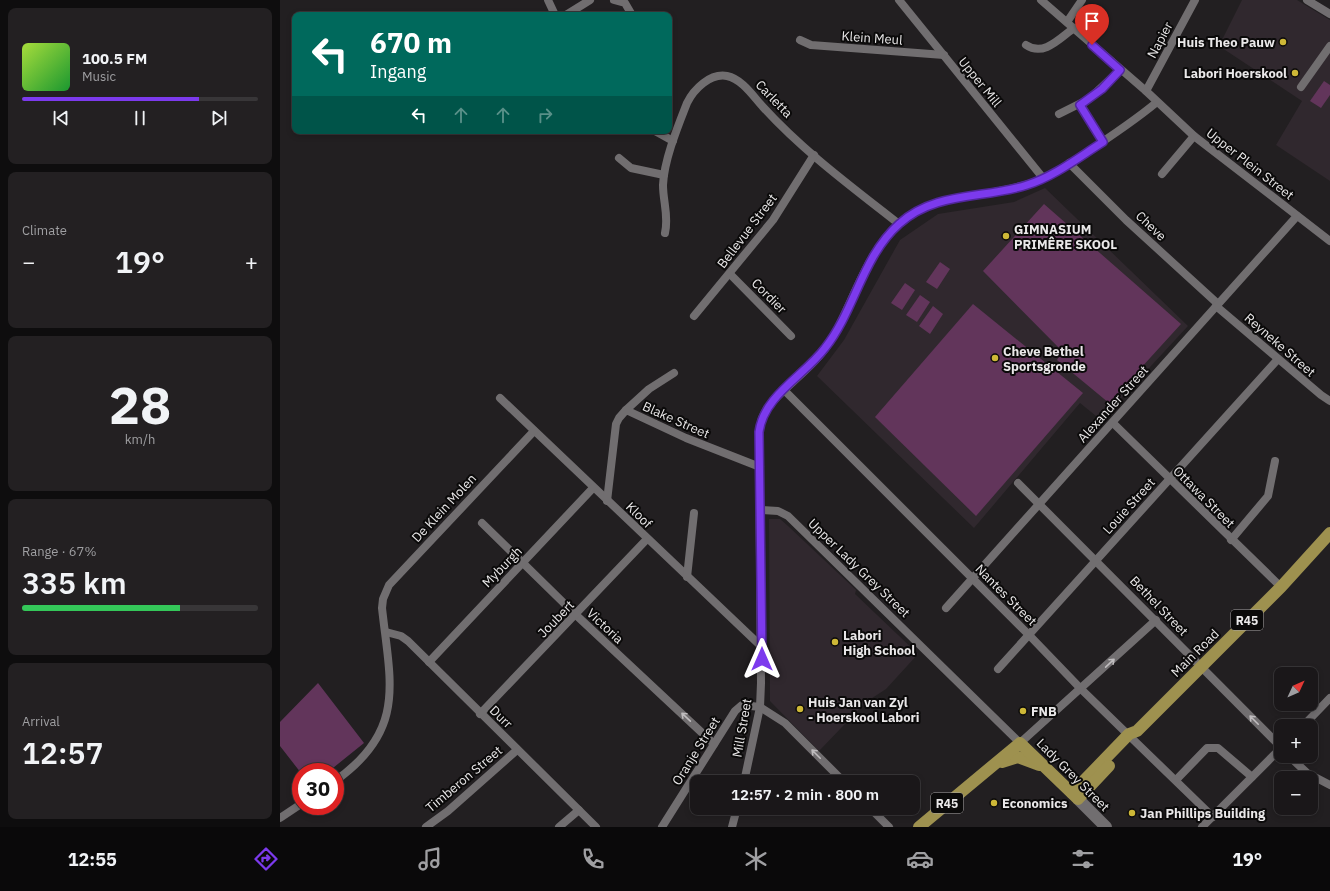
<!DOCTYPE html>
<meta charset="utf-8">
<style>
body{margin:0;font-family:"IBM Plex Sans",sans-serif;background:#232022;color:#f1f3f6;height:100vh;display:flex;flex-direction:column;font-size:15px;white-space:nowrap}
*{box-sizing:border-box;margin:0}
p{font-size:13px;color:#9f9fa2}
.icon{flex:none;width:22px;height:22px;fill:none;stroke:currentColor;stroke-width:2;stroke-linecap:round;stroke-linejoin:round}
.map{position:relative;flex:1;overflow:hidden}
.details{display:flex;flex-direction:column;gap:8px;padding:8px;background:#0e0d0e;width:280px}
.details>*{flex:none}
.banner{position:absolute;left:12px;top:12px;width:380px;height:122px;border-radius:8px;box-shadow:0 2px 6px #0003,0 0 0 1px #383638;background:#00695c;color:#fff;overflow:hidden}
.needle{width:26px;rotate:46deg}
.fabs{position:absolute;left:994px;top:667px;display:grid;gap:8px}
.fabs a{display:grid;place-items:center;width:44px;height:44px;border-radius:8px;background:#1a1719;box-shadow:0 2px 6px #0003,0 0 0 1px #383638;font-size:20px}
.speed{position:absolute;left:12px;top:763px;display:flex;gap:8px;font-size:20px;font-weight:700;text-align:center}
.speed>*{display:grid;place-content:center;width:52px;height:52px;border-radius:50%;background:#1a1719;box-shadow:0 2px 6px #0003,0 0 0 1px #383638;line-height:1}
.speed .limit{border:6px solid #d22;background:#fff;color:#111}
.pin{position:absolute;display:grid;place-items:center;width:34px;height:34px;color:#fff;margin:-41px -17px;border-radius:50% 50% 50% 0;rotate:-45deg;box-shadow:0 0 4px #0007}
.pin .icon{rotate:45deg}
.me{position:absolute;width:44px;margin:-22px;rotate:0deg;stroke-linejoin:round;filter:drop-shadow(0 0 3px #0008)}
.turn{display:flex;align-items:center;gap:14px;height:84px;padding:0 12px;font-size:18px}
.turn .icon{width:52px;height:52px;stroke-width:2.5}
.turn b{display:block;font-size:28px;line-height:34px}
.lanes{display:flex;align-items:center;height:38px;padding:0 12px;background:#0003;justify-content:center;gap:20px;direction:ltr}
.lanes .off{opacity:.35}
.big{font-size:30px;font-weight:600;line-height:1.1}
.details .widget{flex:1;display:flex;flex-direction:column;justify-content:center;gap:6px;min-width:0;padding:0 14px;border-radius:8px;background:#232022}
.details .dial{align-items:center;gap:0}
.dial b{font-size:52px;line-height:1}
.song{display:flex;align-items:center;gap:12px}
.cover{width:48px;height:48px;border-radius:6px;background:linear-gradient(135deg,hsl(80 70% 55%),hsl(130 70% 35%))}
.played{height:4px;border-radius:2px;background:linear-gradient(90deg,#7c3aed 75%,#383638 75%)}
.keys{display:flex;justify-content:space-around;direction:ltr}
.heat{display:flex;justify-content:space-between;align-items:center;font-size:22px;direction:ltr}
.charge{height:6px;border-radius:3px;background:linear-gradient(90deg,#34c759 67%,#383638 0)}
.trip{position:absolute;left:410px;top:775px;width:230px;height:40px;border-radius:8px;background:#1a1719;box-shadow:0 2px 6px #0003,0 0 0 1px #383638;font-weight:600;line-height:40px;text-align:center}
.tabs{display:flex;height:64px;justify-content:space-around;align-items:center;background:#0a090a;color:#9f9fa2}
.tabs .icon{width:28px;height:28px}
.tabs .current{color:#7c3aed}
.tabs b{font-size:18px;color:#f1f3f6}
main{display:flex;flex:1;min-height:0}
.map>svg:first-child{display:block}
.built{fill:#30282e}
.green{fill:#62355b}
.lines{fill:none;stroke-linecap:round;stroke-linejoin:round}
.street{stroke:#716e70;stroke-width:8}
.secondary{stroke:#716e70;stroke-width:12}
.primary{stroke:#9e914f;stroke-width:12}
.oneway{stroke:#c0bdbf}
.route-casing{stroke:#51269a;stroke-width:10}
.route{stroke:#7c3aed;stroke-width:7}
.poi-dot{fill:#ceb837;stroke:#0b0a0a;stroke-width:1.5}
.labels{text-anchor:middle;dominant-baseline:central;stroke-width:4;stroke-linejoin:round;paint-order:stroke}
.shield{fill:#0b0a0a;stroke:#a7a5a6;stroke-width:1}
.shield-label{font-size:12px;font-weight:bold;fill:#eae8e9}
.street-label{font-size:13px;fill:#eae8e9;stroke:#0b0a0a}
.poi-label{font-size:13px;font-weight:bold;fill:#eae8e9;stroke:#0b0a0a;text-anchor:start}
</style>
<main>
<section class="details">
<div class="widget">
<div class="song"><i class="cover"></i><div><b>100.5 FM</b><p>Music</p></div></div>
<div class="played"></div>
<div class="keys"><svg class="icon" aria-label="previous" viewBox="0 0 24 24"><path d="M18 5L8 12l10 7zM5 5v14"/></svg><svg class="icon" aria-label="pause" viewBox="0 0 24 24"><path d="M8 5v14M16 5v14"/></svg><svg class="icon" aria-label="next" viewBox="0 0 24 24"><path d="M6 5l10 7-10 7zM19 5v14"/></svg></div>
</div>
<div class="widget"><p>Climate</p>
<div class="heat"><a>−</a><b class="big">19°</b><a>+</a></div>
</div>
<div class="widget dial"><b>28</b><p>km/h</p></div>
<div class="widget"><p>Range · 67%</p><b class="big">335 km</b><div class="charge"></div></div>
<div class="widget"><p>Arrival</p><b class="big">12:57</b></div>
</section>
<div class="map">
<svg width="1050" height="827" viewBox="0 0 1050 827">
<rect width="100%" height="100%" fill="#221f21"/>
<g class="built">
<polygon points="962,0 1017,0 1050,20 1050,181 996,145 1022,101 939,46"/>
<polygon points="765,188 908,326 821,420 800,403 694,528 537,376 564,340 620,240 658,214 734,202"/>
<polygon points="489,519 500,519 508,526 576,590 575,594 638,654 606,689 586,702 539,751 490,701"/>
</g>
<g class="green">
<polygon points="1044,81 1050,85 1050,95 1041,108 1030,101"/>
<polygon points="764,204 901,324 829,403 777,360 782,351 703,271"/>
<polygon points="660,262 670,269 657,289 646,282"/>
<polygon points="625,283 635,290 622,310 611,303"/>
<polygon points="640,295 650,302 637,322 626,315"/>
<polygon points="693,304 803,393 696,516 595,417"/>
<polygon points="653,306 663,314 650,334 639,326"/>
<polygon points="38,683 84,743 48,772 21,772 21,773 0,746 0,722"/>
</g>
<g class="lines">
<g class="street">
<polyline points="268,0 275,15"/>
<polyline points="334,0 345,3 352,15"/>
<polyline points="619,0 763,178"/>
<polyline points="761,0 866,91 914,136 1050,241"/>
<polyline points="1027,0 1050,14"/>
<polyline points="286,15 310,0"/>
<polyline points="787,22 802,0"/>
<polyline points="520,40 531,45 664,55"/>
<path d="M746,45C764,57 780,38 794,28"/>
<polyline points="1021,87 1050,46"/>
<polyline points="866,91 915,0"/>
<polyline points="800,105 823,142"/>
<polyline points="779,114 809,99 840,70"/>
<polyline points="375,131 393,141"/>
<polyline points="339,158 351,168 384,175"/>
<polyline points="789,163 846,220 938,304"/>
<polyline points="882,174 914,136"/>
<path d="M385,233C389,216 383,202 383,185C384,160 398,126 407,103C414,89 430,73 447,76C462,79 473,96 483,107C523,151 572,187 619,224"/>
<polyline points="450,274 511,336"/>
<polyline points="936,306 1041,395 1050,401"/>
<polyline points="414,316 493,220 534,155"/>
<polyline points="504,390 750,636 801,689 933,817"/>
<polyline points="220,398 482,647"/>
<polyline points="346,410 369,389 394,373"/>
<polyline points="833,423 1001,587"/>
<polyline points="738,483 1001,747"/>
<polyline points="327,501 336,424 339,418 346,410 406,438 480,467"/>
<polyline points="480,510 498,511 508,516 740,743 876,620"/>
<polyline points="202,523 296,615 434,744"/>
<polyline points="951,540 988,496 995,461"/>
<polyline points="407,577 414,513"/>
<polyline points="666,608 1017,216"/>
<polyline points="106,632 121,636 128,641 316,827"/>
<polyline points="149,662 313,488"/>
<polyline points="718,669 998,359"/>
<polyline points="200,714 367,539"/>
<polyline points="1023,726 1050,698"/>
<polyline points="1009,756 1027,773 1050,785"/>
<polyline points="896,780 927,748 938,748 972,777"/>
<path d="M55,781C127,730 110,682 102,608L103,599L109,585L254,431"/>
<path d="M464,782L480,707L481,683L479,432L482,418L487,408C507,384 535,367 551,340C573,304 586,251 620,223C659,191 703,199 748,184C767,178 784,167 801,156C827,139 853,122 877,102"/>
<polyline points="590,808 609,827"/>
<polyline points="0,818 21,804"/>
<polyline points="146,827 168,811 237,750"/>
<polyline points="279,827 299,810"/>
<polyline points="382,827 455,711 462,705 480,707 505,723 564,782"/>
<polyline points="452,827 457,808"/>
<polyline points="922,827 1001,748"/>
</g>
<polyline class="secondary" points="798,799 826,827"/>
<g class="primary">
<polyline points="722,762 738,757 759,765"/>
<polyline points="792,793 849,734 857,731 1001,587 1050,533"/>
<polyline points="639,827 740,743 798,799 829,766"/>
</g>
</g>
<defs><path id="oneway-shaft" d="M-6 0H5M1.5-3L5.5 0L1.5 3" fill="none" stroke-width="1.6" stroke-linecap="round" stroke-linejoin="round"/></defs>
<g class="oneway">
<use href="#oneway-shaft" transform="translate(830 663) rotate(-43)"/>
<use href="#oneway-shaft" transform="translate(406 717) rotate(-137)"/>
<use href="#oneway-shaft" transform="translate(974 720) rotate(-135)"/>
<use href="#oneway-shaft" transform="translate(536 754) rotate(-135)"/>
</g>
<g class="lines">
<defs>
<path id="route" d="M482,659L479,432C484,395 524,376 545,348C575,310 582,257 619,224C655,191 704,199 747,185C775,176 799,157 823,142L800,105L822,89L840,70L812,45"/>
</defs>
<use href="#route" class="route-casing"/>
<use href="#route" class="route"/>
</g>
<g class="poi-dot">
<circle cx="1003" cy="42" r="4"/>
<circle cx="1015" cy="73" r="4"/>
<circle cx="726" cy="236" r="4"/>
<circle cx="715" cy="358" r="4"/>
<circle cx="555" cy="642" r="4"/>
<circle cx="520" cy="709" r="4"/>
<circle cx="743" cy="711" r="4"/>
<circle cx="714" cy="803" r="4"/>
<circle cx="852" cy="813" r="4"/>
</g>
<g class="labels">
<g class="shield">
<rect x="951" y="610" width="32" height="20" rx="3"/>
<rect x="651" y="793" width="32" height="20" rx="3"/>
</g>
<g class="shield-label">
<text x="967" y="620">R45</text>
<text x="667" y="803">R45</text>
</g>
<g class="street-label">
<text transform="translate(592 38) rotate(4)">Klein Meul</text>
<text transform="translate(880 40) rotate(-62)">Napier</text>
<text transform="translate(700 82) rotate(51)">Upper Mill</text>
<text transform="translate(494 99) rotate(46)">Carletta</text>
<text transform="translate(970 164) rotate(38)">Upper Plein Street</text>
<text transform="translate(871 226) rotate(43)">Cheve</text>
<text transform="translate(467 231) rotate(-53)">Bellevue Street</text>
<text transform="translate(489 296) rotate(45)">Cordier</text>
<text transform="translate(1000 345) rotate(41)">Reyneke Street</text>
<text transform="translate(833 404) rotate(-48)">Alexander Street</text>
<text transform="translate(396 420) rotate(24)">Blake Street</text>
<text transform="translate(924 497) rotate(45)">Ottawa Street</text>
<text transform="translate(849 506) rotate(-48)">Louie Street</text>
<text transform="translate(164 508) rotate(-47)">De Klein Molen</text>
<text transform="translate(359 515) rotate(44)">Kloof</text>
<text transform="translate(222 567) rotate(-46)">Myburgh</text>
<text transform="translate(579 568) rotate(44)">Upper Lady Grey Street</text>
<text transform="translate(726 595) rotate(45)">Nantes Street</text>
<text transform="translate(879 606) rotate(46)">Bethel Street</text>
<text transform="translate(276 619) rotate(-46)">Joubert</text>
<text transform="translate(325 626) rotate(43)">Victoria</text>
<text transform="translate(915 653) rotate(-45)">Main Road</text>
<text transform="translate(221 717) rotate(44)">Durr</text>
<text transform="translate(462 728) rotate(-80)">Mill Street</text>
<text transform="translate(416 751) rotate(-58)">Oranje Street</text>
<text transform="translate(793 775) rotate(45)">Lady Grey Street</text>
<text transform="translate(184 779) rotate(-40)">Timberon Street</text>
</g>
<g class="poi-label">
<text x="995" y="42" text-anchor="end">Huis Theo Pauw</text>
<text x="1007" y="73" text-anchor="end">Labori Hoerskool</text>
<text x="734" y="229">GIMNASIUM<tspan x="734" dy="15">PRIMÊRE SKOOL</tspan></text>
<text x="723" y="351">Cheve Bethel<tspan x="723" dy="15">Sportsgronde</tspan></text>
<text x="563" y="635">Labori<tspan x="563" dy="15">High School</tspan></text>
<text x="528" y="702">Huis Jan van Zyl<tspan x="528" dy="15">- Hoerskool Labori</tspan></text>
<text x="751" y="711">FNB</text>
<text x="722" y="803">Economics</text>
<text x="860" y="813">Jan Phillips Building</text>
</g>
</g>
</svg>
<div class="fabs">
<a><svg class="needle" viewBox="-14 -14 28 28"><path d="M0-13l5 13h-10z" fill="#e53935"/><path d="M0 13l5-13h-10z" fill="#9f9fa2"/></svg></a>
<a>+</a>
<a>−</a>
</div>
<div class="speed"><div class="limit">30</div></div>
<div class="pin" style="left:812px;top:45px;background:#d93025"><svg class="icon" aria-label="arrive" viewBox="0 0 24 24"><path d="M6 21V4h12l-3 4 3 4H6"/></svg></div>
<svg class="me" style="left:482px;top:659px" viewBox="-20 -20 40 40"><path d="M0-17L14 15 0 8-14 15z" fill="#7c3aed" stroke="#fff" stroke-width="4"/></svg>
<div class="trip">12:57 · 2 min · 800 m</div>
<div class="banner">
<div class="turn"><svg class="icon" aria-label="left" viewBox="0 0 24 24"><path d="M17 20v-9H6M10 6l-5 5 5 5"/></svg><div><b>670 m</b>Ingang</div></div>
<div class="lanes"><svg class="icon" aria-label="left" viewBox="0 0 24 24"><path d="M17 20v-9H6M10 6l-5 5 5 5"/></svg><svg class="icon off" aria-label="ahead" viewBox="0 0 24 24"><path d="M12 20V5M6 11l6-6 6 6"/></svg><svg class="icon off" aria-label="ahead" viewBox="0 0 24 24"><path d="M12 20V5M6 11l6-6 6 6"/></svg><svg class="icon off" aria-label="right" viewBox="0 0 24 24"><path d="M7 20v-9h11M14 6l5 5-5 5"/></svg></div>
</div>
</div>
</main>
<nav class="tabs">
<b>12:55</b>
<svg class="icon current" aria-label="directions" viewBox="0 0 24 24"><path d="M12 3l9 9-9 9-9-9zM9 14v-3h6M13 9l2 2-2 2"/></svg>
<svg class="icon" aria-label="music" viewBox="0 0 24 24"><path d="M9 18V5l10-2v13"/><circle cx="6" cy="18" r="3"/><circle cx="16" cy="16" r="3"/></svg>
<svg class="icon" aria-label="phone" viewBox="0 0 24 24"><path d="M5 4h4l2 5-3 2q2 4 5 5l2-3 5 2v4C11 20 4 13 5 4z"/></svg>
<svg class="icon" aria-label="climate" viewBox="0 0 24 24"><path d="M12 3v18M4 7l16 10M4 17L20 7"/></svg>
<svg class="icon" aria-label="car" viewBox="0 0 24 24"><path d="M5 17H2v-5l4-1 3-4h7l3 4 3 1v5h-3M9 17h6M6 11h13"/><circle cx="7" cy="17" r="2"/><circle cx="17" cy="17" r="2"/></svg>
<svg class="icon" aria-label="filters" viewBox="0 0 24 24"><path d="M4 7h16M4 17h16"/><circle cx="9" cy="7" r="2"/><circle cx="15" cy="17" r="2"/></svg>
<b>19°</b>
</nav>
